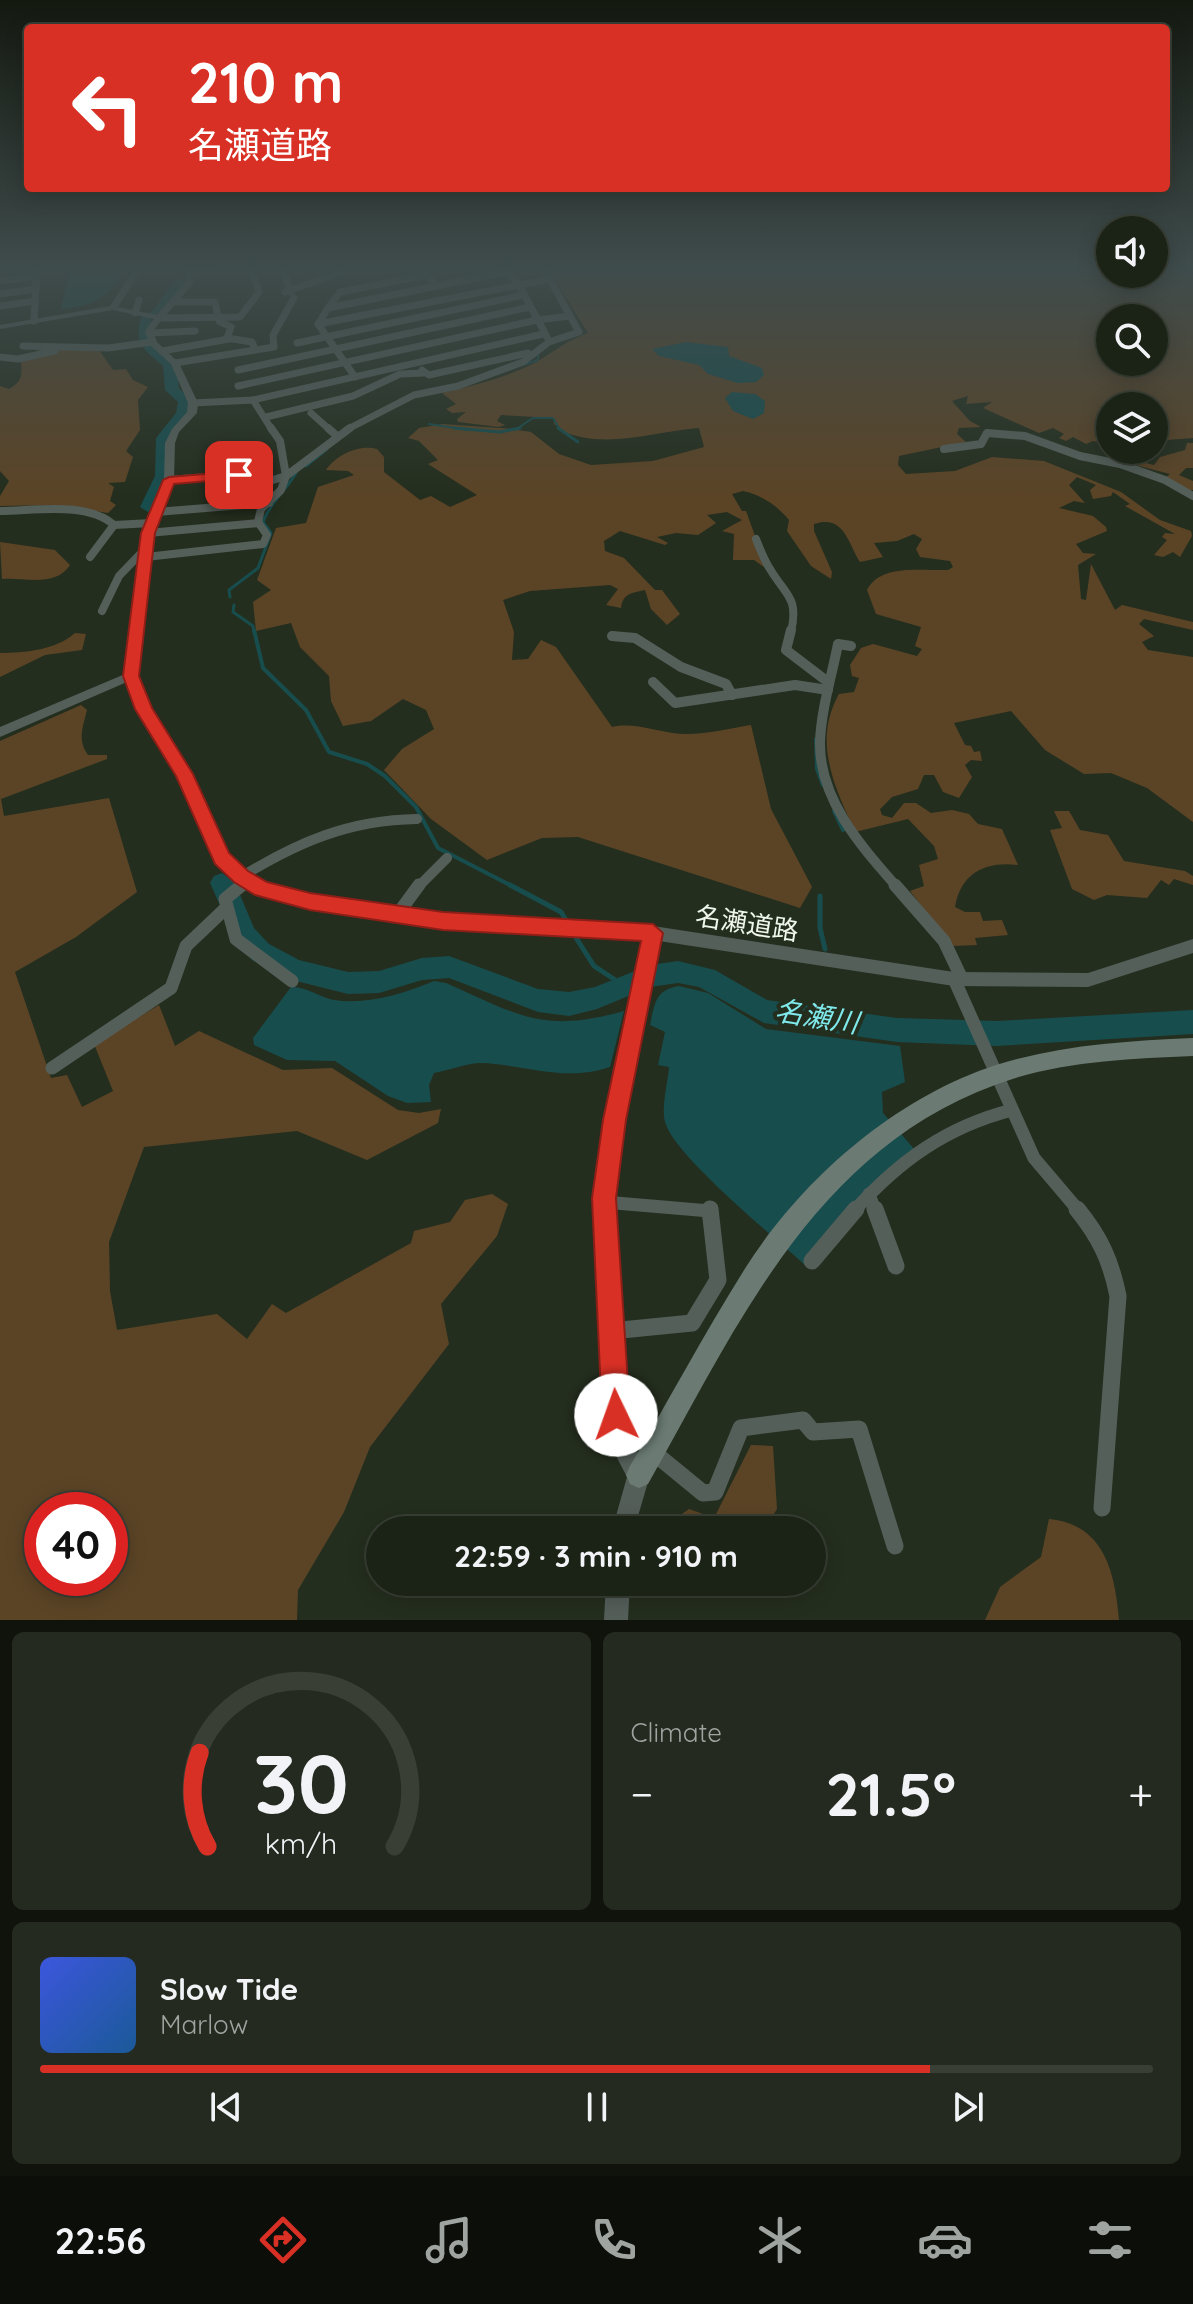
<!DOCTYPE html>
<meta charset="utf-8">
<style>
body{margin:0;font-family:Quicksand,"Noto Sans JP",sans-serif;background:#242a1f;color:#f1f3f6;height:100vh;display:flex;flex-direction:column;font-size:30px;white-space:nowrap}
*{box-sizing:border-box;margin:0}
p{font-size:26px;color:#a0a4a1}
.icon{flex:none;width:44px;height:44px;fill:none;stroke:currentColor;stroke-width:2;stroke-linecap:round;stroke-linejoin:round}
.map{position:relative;height:1620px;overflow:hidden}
.side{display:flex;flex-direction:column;gap:12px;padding:12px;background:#0f130c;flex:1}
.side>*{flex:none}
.top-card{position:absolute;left:24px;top:24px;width:1146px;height:168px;border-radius:8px;box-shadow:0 4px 20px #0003,0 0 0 2px #393f35;background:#d93025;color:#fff;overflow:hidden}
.fabs{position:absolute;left:1096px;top:216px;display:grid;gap:16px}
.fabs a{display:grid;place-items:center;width:72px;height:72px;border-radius:50%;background:#1b2216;box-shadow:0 4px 20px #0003,0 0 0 2px #393f35;font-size:40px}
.speed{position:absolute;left:24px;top:1492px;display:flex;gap:16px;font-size:40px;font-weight:700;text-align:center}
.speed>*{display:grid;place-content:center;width:104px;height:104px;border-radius:50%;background:#1b2216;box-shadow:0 4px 20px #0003,0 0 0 2px #393f35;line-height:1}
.speed .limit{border:12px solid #d22;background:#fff;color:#111}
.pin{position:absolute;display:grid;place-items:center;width:68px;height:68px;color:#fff;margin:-34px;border-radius:16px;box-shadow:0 4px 12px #0006}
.me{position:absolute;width:88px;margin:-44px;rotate:357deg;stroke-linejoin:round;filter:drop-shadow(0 0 6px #0008)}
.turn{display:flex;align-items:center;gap:28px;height:168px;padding:0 32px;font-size:36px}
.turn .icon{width:104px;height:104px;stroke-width:2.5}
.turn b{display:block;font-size:56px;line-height:68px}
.big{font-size:60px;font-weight:700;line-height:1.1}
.side .card{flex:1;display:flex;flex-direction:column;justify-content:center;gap:12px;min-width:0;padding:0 28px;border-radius:12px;background:#242a1f}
.side .dial{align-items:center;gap:0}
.dial svg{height:208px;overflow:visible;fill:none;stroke:#393f35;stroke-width:7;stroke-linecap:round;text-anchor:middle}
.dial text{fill:#f1f3f6;stroke:none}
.song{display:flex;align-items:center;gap:24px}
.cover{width:96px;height:96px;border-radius:12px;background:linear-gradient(135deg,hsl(230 70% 55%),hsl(210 70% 35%))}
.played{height:8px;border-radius:4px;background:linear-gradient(90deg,#d93025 80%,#393f35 80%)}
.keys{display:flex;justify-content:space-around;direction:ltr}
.heat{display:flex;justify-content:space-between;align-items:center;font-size:44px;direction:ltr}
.side .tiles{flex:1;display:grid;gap:12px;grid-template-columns:1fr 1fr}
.card:last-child{grid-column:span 2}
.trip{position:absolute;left:366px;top:1516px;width:460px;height:80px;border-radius:40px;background:#1b2216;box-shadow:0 4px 20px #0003,0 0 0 2px #393f35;font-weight:700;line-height:80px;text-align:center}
.menu{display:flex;height:128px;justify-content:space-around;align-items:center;background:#0b0e09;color:#a0a4a1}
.menu .icon{width:56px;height:56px}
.menu .on{color:#d93025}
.menu b{font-size:36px;color:#f1f3f6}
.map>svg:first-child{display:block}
.green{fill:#5b4426;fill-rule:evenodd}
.water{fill:#184d4e}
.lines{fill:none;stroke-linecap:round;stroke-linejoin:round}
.stream-far3{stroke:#184d4e;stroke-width:2}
.stream-far2{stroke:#184d4e;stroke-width:3}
.stream-far1{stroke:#184d4e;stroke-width:4}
.stream{stroke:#184d4e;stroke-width:5}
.river{fill:#184d4e;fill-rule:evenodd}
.minor-far4{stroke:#555f5a;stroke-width:7}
.minor-far3{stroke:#555f5a;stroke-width:8}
.minor-far2{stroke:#555f5a;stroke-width:10}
.minor-far1{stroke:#555f5a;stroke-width:13}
.minor{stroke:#555f5a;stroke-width:17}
.tertiary{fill:#555f5a;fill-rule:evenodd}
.secondary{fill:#6b7b74;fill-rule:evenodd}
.route{fill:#d93025;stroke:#8d1f18;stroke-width:2}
.labels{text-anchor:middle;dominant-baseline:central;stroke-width:8;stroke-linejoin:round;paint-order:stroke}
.street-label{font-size:26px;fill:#eff6ec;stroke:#242e1e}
.water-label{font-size:28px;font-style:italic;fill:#7fe9eb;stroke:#242e1e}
</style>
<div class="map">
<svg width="1193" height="1620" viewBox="0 0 1193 1620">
<rect width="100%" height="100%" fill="#242e1e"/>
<g class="green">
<path d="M548,269H1110V274L1193,269V438L1154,441V406H1110V444L1093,441L1086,444L1073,437L1066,441L1059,438L1064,434L1053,428L1039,433L983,408L992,402L966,404L968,396L952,401L970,421L981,427L959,428L957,434L966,442L899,456L898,465L906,474L955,471L992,457L1044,461L1121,492L1160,520L1191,531L1192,536L1180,557L1173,552L1163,557L1154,555L1167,540L1162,537L1165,533L1175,534L1125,506L1130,504L1113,492L1111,496L1093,499L1090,490L1096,485L1077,477L1069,485L1085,503L1074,501L1059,508L1093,516L1106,527L1107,531L1076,544L1083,553L1096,554L1078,565L1081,599L1086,600L1091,564L1115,610L1122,605L1193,622V630L1144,619L1139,624L1154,636L1142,642L1148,650L1193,657V822L1147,788L1111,773L1084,774L1045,750L1011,711L954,723L965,745L971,746L974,752L980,751L982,761L971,760L965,765L972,777L959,798L943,792L934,775H924L918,789L892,797L880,809L882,815L892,818L904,803H916L931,813L952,810L969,814L978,824L1002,829L1018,865C985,861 961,873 955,907L965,912H980L983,921L1002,920L1008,935L975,938L977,945L952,946L910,891L924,886L919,865L938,859L934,846L908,819L855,832C835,787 812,742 839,694L854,692L859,678L852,676L850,665L861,648L873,644L917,656L922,649L915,646L921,627L876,614L867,590C880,563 923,571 948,570L953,567L950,561L920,557L916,549L922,539L914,534L897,541L874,543L883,557L860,562C848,543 844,514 814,524V531L832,572L831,579L811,566L787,531L789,520C779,507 760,494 743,491L732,494L742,511H746L767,569L754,560H733L734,534L722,531L742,520L727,512L707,515L716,523L698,535L676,533L657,537L668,543L665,545L620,531L604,541L605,551L624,558L655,590H662L680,614L667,625L651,609L645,590C632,593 623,593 621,608L606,605L618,589L610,585L530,591L503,600L514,632L512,660L528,659L541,640L556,647L612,727C636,721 660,734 687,734C708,734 731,728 751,725L771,809L812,887L800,908L578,837L542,838L487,860L431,819L384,770L402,749L434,729L426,710L403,699L371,721L343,726L331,701L329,676L300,647L291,623L256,631L253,602L271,590L257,580L276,528L306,523L318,487L354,475L348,471L326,470C336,455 359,444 377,449L384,457V472L420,500L431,496L450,507L477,495L428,464L438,460L419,441L408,438L419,428L443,424L512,429L531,432L559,454L591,465L653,461L704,447L699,428C648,432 605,451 557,429L559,427L554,424V418L501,415L497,421L505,425L499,427L458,422L457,419L466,412L452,413L446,409L456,404L442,393C474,385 509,377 538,361C556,350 568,340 588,333ZM1110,318H1154V362H1110Z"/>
<path d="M39,350H99L113,370L126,369L133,380L148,387L138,400L140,430L126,451L133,457L125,482L108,483L114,487L110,501L116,505L108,513L56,505L0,506V496L9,481L0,471V386L9,389C22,382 22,376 21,361Z"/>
<polygon points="1187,443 1193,443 1193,468 1186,468 1179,475 1193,481 1193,490 1188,491 1164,479 1170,474 1116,460 1107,453 1154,465 1160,457 1185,450"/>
<path d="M0,542L55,550L70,565C55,588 24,577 2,579Z"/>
<path d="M75,633L86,634L82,650L45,655L0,677V653C24,653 56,650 75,633Z"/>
<path d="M81,705L87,710C83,727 77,740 88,755H107V759L1,799L4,816L109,798L137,892L76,937L15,972L51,1078L67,1075L82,1107L113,1091L94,1044L159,1005L175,1046L199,1031L283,1070L332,1068L398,1110L419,1113L441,1109L438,1123L367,1160L297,1131L144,1147L109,1242L110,1291L117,1330L217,1314L247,1339L272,1304L286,1313L411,1243L414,1231L450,1222L465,1200L492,1194L508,1204L497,1236L441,1304L449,1344L370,1447L344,1512L298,1590L297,1620H0V741ZM42,1510H110V1578H42Z"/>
<polygon points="1054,811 1069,811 1080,830 1108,835 1124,861 1185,871 1193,876 1193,885 1174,879 1169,885 1161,880 1147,898 1107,895 1094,900 1072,889 1050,830 1062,828"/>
<polygon points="751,1445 773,1446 777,1509 764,1530 671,1530 679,1516 689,1509 706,1515 716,1514"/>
<path d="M1049,1519C1104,1524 1115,1572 1119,1620H985L1000,1587L1041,1557Z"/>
</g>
<g class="water">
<path d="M124,269C109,297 94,306 61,309L70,271Z"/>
<polygon points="686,342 728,347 729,356 762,368 764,375 756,382 738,383 708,374 699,365 659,356 652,349"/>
<polygon points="732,392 755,394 765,401 764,413 753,419 733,411 725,398"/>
<path d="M434,981L446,983C519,1015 541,1034 624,1011L610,1067C566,1082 528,1066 484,1063C469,1062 450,1070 434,1073L429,1085L431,1102L407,1103L388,1096L335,1061L287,1060L254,1045L253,1038L291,987C306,986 319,997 334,1000C368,1005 402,994 434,981Z"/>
<path d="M679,986L708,993L766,1029L900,1046L905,1082L882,1092L883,1113L915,1150L806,1266C776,1238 675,1157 665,1122C661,1107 668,1082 669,1067L658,1065L665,1032L650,1025C655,1003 655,990 679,986Z"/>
</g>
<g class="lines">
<g class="stream-far3">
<polyline points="523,365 538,360 538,353"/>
<polyline points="429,424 468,430"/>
<polyline points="515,430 533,418 553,418 560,430"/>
</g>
<g class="stream-far2">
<polyline points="454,428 500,432 520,428"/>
<polyline points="558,428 578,442"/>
<polyline points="306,466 327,449"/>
<path d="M230,597L229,590L258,568L271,533L263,522C268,506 286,490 296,473"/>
<polyline points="234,605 233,612 253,626 254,632"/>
</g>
<g class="stream-far1">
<polyline points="254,630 263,668 306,710 329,752 367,764 385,776 416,807 438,848 514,887"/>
<polyline points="816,739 817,769 823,785"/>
<polyline points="834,811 843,830"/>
</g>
<g class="stream">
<polyline points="510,885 561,912 569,925"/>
<polyline points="820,896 820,928 825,949"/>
<polyline points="573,933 594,966 623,985"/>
</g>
<g class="river">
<path d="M181,278L187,282L178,291L173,305L151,317C153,356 154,338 176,365L179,388L192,401C190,419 176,423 171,438C165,453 177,503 148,512L140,507L155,476L156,438L176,413L178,402L165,390L163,366C145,351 132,342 142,316C159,314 163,286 181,278Z"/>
<polygon points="222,873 235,883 254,928 269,944 299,960 348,972 379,971 422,958 449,956 538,989 569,992 595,987 650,965 678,961 715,970 767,1000 897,1018 997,1021 1193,1010 1193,1034 997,1046 897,1042 764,1023 699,987 678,983 650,987 597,1009 569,1016 538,1012 449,978 422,980 379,993 348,994 292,980 252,960 237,943 210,883 214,876"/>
</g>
<g class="minor-far4">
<polyline points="282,269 291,292"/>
<polyline points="189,272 217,269"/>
<polyline points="0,281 37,276"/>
<polyline points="285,292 345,271"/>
<polyline points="0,294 36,289"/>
<polyline points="174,302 215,302 219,321 231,327 227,338 252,342 255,349"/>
<polyline points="0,306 35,301"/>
<polyline points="328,308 340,292 427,275 437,286"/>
<polyline points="135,313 139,300"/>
<polyline points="159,318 240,317 259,292 251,269"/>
<polyline points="159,318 190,282 187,269"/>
<polyline points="34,321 37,269"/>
<polyline points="318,324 550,279"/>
<polyline points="149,333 195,331"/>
<polyline points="297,343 524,295"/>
<polyline points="23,346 108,348 152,342"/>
<polyline points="162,351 229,339"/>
<polyline points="0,357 18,359 55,351"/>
<polyline points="175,363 274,347 273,335 294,298"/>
<polyline points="238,370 530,307"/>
<polyline points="422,370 429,375 528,353"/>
<polyline points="355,377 318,324 328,308 506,272 518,283 547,337"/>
<polyline points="238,386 537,320 570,316"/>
<polyline points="253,400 272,430"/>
<polyline points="193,403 253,400 543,334"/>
<polyline points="311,413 330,430"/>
<polyline points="266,417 353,396 400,374 424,373"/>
<polyline points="346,430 414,395 458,386 523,362 549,342 579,332 544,269"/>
</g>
<g class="minor-far3">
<polyline points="328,428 337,436"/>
<polyline points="944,449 981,444 987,433 1025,436 1080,456 1120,464 1165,480 1193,496"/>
<polyline points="169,480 233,475 263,483 286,476 280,441 271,428"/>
<path d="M0,511C34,511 87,501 114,525L152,523"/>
<polyline points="156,512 269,503"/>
<polyline points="148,533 259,523"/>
<path d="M756,539C760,549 764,560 770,569C786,596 799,597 791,632"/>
<polyline points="90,557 114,525"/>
<polyline points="146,557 263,544 267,535 258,522 261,509 281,490 286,476 350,428"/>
<polyline points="102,611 119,576 147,547"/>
</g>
<g class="minor-far2">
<polyline points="791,630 786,650 828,682"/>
<polyline points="612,636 635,638 681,667 726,684 732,695"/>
<path d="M851,646L838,644C832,675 821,710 820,742C819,800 862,847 897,887"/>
<polyline points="653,682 675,703 795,685 828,690"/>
<path d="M241,877C298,842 349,820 417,819"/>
<polyline points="239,887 247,881"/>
<polyline points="418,887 447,858"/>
</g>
<g class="minor-far1">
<polyline points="242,885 225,899 236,939 292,981"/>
<polyline points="895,885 944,941 962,979"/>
<polyline points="397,915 419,885"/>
<polyline points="954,979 1034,1158 1079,1211"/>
<polyline points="52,1068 171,988 186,946 226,908"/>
<polyline points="869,1194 875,1211"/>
<polyline points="604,1202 710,1211"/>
<path d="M854,1211C899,1161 946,1127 1012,1110"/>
</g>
<g class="minor">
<polyline points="875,1209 896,1266"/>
<path d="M1077,1209C1100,1237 1111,1261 1118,1296L1102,1508"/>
<polyline points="812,1261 856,1209"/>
<polyline points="611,1331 692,1323 718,1280 710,1209"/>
<polyline points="653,1452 703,1493 715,1492 741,1428 803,1420 813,1432 859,1429 895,1546"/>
</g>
<g class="tertiary">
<polygon points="134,269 142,269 118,307 162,316 163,318 153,331 157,342 179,363 198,403 197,413 179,432 175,443 174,480 153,532 137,676 150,708 191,774 220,844 252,877 281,889 397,909 443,914 653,926 954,972 1088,973 1193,939 1193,953 1088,987 954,986 659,941 624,1120 613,1198 627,1415 636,1449 650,1475 634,1530 612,1530 627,1477 615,1454 605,1415 595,1198 606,1120 644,939 443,928 397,921 279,901 242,885 209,851 178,775 138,709 127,682 0,737 0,727 125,674 143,532 164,480 165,443 172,429 187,412 188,403 171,364 150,345 145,331 154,319 113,310 0,329 0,325 110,306"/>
<polygon points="606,1582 630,1582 628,1620 604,1620"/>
</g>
<path class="secondary" d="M1193,1038V1056C1127,1059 1058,1061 995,1085C813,1152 737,1327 648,1484L639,1488L630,1484L626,1475L630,1466C669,1400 705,1332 746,1267C803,1178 895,1098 996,1065C1060,1045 1126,1041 1193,1038Z"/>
</g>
<linearGradient id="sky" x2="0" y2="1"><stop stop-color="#141910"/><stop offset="0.54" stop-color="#3f4c4c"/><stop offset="1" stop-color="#3f4c4c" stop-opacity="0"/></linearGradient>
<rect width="1193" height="496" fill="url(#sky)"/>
<polygon class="route" points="239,471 246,475 244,478 174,484 155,533 139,676 152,708 193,774 229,853 248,871 267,882 310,893 443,912 653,924 663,933 626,1120 616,1198 630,1415 625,1425 616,1429 606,1425 602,1415 592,1198 603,1120 641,941 443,930 310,910 255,895 234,882 215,864 176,776 135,709 123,676 141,533 163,480 169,477"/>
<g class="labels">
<g class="street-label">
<text transform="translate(747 923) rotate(9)">名瀬道路</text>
</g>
<g class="water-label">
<text transform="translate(817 1016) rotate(9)">名瀬川</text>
</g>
</g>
</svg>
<div class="fabs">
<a><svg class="icon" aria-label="sound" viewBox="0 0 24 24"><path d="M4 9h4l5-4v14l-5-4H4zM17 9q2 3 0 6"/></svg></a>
<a><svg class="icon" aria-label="search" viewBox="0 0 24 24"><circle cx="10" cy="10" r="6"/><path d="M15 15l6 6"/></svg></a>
<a><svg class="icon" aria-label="layers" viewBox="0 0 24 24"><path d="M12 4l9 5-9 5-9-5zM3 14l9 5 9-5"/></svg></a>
</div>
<div class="speed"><div class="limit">40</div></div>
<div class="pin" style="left:239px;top:475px;background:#d93025"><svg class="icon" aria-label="arrive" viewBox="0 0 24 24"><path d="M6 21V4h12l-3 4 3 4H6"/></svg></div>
<svg class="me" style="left:616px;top:1415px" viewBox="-20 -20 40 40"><circle r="19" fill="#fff"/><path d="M0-13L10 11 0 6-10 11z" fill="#d93025"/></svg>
<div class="trip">22:59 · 3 min · 910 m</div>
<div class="top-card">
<div class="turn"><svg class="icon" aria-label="left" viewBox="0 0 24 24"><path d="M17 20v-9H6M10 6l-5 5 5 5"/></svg><div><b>210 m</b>名瀬道路</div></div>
</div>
</div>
<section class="side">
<div class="tiles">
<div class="card dial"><svg viewBox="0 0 100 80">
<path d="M14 69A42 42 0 1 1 86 69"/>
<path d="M14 69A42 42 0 0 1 11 33" stroke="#d93025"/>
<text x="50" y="56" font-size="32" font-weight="700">30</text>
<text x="50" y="72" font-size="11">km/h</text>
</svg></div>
<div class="card"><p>Climate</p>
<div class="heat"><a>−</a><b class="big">21.5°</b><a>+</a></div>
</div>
<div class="card">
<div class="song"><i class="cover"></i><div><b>Slow Tide</b><p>Marlow</p></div></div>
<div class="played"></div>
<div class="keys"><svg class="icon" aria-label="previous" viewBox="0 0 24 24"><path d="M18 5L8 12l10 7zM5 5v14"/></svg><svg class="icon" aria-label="pause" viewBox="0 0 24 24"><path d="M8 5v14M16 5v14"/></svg><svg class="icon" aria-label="next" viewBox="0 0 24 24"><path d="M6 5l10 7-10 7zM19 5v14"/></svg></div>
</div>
</div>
</section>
<nav class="menu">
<b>22:56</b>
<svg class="icon on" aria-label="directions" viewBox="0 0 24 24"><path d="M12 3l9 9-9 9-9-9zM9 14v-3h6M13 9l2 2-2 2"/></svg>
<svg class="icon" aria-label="music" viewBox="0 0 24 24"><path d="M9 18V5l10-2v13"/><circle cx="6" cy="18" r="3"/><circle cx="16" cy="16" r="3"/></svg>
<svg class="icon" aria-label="phone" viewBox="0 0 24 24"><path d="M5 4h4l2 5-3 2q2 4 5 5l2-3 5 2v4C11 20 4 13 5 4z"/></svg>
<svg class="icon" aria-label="climate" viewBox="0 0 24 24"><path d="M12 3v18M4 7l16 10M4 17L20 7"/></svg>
<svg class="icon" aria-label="car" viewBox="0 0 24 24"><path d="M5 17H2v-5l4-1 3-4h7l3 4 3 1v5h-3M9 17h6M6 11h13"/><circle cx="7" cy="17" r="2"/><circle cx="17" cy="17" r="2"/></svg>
<svg class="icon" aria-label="filters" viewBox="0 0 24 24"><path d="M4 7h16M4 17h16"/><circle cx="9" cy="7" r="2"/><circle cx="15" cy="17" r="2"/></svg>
</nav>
